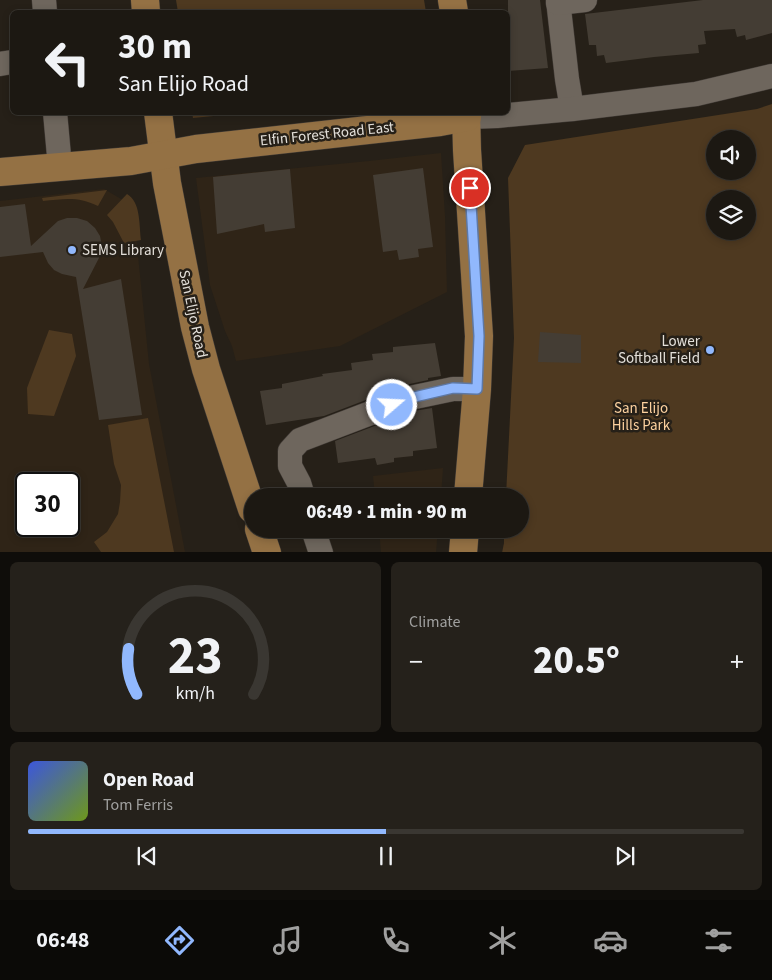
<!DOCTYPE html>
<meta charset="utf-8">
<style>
body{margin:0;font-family:"Source Sans 3",sans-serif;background:#25211b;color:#f1f3f6;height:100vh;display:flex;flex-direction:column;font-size:19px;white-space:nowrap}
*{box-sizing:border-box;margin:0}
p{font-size:16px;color:#a0a09f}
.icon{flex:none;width:28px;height:28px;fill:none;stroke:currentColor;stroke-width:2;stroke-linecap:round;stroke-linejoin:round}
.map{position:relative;height:552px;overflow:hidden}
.side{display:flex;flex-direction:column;gap:10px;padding:10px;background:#0f0d0a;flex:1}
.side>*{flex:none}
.top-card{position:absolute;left:10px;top:10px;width:500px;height:105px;border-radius:8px;box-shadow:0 2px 8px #0003,0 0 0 1px #3a3732;background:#1c1812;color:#f1f3f6;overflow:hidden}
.tools{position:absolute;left:706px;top:130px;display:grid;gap:10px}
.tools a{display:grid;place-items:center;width:50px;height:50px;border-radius:50%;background:#1c1812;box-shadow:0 2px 8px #0003,0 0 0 1px #3a3732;font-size:25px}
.speed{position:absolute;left:15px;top:472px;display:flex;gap:10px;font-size:25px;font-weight:700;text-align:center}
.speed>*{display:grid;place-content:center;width:65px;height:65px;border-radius:50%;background:#1c1812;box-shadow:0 2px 8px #0003,0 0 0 1px #3a3732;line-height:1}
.speed .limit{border:2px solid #111;border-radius:8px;background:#fff;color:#111}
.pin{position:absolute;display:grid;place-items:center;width:42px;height:42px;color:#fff;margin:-21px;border:2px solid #fff;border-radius:50%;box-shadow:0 1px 5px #0007}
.me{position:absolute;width:55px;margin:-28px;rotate:71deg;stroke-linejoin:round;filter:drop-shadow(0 0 4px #0008)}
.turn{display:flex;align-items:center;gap:18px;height:105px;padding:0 25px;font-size:22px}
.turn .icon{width:65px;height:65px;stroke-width:2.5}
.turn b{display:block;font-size:35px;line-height:42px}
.big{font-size:38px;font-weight:800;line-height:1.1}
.side .card{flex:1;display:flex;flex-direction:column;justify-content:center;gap:8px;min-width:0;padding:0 18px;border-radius:8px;background:#25211b}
.side .dial{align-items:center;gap:0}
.dial svg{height:130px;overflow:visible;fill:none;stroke:#3a3732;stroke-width:7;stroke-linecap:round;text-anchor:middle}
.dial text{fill:#f1f3f6;stroke:none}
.song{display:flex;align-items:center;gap:15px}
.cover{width:60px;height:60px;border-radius:8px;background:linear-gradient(135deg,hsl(230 70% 55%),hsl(80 70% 35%))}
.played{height:5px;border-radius:2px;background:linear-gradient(90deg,#91b8fd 50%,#3a3732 50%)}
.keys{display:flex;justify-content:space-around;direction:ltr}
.heat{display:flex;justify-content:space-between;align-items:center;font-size:28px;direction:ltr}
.side .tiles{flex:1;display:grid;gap:10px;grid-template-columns:1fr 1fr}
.card:last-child{grid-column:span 2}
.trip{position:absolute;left:244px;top:488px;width:285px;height:50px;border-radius:25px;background:#1c1812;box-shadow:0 2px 8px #0003,0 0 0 1px #3a3732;font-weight:800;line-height:50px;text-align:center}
.menu{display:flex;height:80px;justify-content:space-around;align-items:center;background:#0b0a07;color:#a0a09f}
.menu .icon{width:35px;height:35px}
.menu .selected{color:#91b8fd}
.menu b{font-size:22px;color:#f1f3f6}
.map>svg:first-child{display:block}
.built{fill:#2f2417;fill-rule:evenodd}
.green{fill:#4e3920;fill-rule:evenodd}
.building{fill:#443d34}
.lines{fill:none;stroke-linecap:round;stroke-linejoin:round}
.minor-casing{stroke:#423c37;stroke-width:25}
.major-casing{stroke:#423c37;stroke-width:29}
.minor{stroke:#6e665d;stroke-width:24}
.major{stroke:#947144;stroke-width:28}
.route-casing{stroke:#5e78a4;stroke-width:12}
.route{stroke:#91b8fd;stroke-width:9}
.poi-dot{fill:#91b8fd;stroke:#262018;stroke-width:2}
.labels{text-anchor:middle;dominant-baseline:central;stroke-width:5;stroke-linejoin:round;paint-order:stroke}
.street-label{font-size:15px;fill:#e3dfd9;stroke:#262018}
.poi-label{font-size:15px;fill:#e3dfd9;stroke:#262018;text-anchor:start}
.park-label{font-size:15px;fill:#fcd19f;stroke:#262018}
</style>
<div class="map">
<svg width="772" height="553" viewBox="0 0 772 553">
<rect width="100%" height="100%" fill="#262018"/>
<g class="built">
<polygon points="441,153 445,216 447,292 340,346 236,361 232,346 225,331 210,285 196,178 369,161"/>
<path d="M104,189L133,206L149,364L185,552H0V201ZM26,484H69V526H26Z"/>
<polygon points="443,468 441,496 375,496 373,476"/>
<polygon points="379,529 438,529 436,552 381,552"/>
</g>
<g class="green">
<polygon points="176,0 424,0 426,12 178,12"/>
<path d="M772,104V552L502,553L504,543V529H520V496H506L514,338L508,178L525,145L757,109ZM715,139H748V171H715ZM715,199H748V231H715Z"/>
<polygon points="192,112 243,112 244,113 193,118"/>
<path d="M107,190L98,206C78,196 64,199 43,201L42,198Z"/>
<path d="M127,194C141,202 139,225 141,240L124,243L113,222L107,215Z"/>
<polygon points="49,330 72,334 76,356 54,416 28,414 27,388"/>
<polygon points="148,418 174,552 101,552 94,542 107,532 118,514 120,502 121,485 114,464 108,425"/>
</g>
<g class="building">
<polygon points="508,0 540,0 548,68 508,71"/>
<polygon points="703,0 772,0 772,33 746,40 745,35 737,37 735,29 704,31 706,44 698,45 699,53 654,57 606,63 604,55 597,56 596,45 589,45 585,14"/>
<polygon points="423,168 433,247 418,249 419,257 399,260 397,250 383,252 373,175"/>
<polygon points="290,169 295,228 265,232 264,224 217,234 213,177"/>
<polygon points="25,204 31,246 58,221 67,218 77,218 87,221 95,228 100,236 102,246 100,256 83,289 121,279 142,415 99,420 76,277 62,274 54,270 48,263 43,252 0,257 0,207"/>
<polygon points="540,332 581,335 581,363 538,362"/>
<polygon points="435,343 441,376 428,378 428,380 405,385 324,416 266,425 260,391 282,388 282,384 323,376 322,374 352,370 351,363 373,360 372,354 393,352 393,347"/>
<polygon points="432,408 437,448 413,451 413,456 394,458 394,462 377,465 375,458 338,463 335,441 414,411"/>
</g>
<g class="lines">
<defs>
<g id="minor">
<polyline points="44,0 45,12"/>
<polyline points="558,0 567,79 572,109"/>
<polyline points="558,3 585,0"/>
<polyline points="0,64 12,62"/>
<polyline points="55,112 60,167"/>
<polyline points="467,117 497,116 572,109 696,94 772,76"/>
<polyline points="303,496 299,483 290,466 290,451 300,440 410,398 453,389 477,389"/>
<polyline points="313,529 321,553"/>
</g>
<g id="major">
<polyline points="145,0 146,12"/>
<polyline points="452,0 454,12"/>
<polyline points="158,112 167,183 195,327 206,369 252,509"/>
<polyline points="466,112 467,150 479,336 477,389 468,496"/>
<polyline points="0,172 131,161 196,149 440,122 467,117"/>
<polyline points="259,529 267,553"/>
<polyline points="463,553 465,529"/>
</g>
</defs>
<use href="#minor" class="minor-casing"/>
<use href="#major" class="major-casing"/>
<use href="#minor" class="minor"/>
<use href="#major" class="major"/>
</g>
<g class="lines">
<defs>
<polyline id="route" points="392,405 410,398 453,388 477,389 479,336 470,188"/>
</defs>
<use href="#route" class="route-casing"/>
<use href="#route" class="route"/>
</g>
<g class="poi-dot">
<circle cx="72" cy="250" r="5"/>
<circle cx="710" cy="350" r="5"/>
</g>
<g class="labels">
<g class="street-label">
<text transform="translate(327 134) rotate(-6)">Elfin Forest Road East</text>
<text transform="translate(193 314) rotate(78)">San Elijo Road</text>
</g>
<g class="poi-label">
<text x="82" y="250">SEMS Library</text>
<text x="700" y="341" text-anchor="end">Lower<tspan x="700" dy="17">Softball Field</tspan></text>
</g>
<g class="park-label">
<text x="641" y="408">San Elijo<tspan x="641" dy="17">Hills Park</tspan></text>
</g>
</g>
</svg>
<div class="tools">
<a><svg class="icon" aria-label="sound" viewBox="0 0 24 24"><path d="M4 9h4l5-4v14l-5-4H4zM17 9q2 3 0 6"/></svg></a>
<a><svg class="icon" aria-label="layers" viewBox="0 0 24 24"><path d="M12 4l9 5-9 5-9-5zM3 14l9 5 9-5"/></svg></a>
</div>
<div class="speed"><div class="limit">30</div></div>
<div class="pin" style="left:470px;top:188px;background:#d93025"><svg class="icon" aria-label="arrive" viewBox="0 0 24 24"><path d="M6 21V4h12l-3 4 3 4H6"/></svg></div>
<svg class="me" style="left:392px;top:405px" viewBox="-20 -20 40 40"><circle r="17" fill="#91b8fd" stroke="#fff" stroke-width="3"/><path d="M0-11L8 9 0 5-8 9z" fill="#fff"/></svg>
<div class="trip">06:49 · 1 min · 90 m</div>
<div class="top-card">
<div class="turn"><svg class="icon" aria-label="left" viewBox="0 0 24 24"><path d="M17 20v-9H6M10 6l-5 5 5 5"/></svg><div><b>30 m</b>San Elijo Road</div></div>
</div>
</div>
<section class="side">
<div class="tiles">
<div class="card dial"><svg viewBox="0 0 100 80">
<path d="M14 69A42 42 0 1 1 86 69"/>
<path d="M14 69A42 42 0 0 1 9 41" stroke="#91b8fd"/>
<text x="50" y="56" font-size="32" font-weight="700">23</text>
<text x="50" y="72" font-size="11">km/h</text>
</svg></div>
<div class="card"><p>Climate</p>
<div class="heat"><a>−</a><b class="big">20.5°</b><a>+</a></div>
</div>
<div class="card">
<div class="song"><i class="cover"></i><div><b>Open Road</b><p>Tom Ferris</p></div></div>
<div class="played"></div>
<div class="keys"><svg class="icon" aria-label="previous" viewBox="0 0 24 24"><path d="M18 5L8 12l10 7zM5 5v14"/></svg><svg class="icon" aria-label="pause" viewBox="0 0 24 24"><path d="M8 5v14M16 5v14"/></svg><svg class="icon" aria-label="next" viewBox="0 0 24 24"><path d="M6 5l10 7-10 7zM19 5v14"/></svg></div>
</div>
</div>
</section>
<nav class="menu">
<b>06:48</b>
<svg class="icon selected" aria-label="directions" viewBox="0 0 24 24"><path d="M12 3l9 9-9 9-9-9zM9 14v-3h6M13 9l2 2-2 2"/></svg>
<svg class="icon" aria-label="music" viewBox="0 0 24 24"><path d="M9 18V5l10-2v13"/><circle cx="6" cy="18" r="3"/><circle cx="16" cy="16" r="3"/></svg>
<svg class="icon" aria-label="phone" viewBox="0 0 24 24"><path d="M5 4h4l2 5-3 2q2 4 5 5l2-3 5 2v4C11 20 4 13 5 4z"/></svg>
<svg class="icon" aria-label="climate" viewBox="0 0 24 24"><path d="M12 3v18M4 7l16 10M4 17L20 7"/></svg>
<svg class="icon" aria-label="car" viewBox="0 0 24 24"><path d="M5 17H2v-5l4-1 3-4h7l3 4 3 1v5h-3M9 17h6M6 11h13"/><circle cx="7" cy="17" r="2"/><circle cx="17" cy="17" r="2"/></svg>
<svg class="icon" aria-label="filters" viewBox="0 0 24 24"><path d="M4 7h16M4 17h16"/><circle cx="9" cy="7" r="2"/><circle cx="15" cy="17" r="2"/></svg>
</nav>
